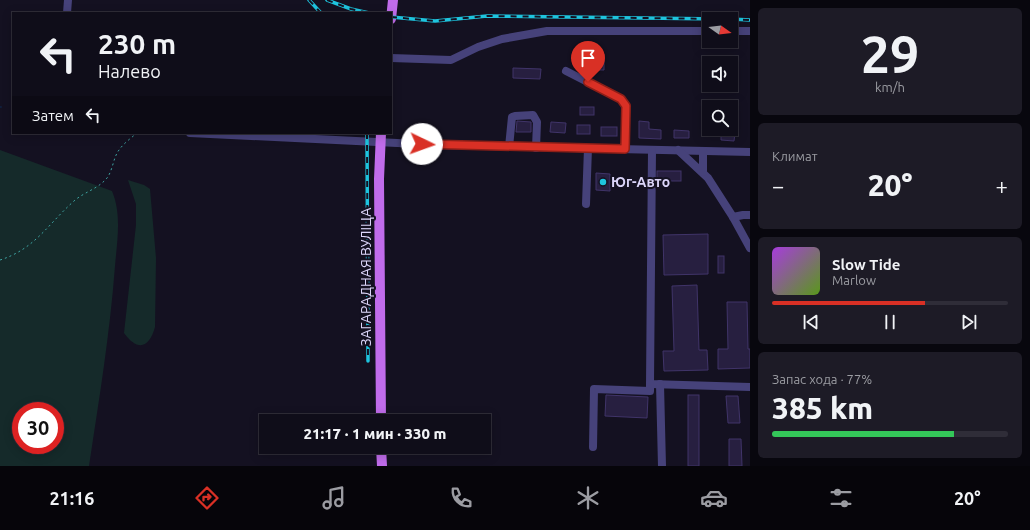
<!DOCTYPE html>
<html lang="ru">
<meta charset="utf-8">
<style>
body{margin:0;font-family:Ubuntu,sans-serif;background:#1d1b26;color:#f1f3f6;height:100vh;display:flex;flex-direction:column;font-size:15px;white-space:nowrap}
*{box-sizing:border-box;margin:0}
p{font-size:13px;color:#9b9ca2}
.icon{flex:none;width:22px;height:22px;fill:none;stroke:currentColor;stroke-width:2;stroke-linecap:round;stroke-linejoin:round}
.map{position:relative;flex:1;overflow:hidden}
.drawer{display:flex;flex-direction:column;gap:8px;padding:8px;background:#08070e;width:280px}
.drawer>*{flex:none}
.hud{position:absolute;left:12px;top:12px;width:380px;height:122px;border-radius:0px;box-shadow:0 2px 10px #0003,0 0 0 1px #2f2d38;background:#0f0d19;color:#f1f3f6;overflow:hidden}
.needle{width:26px;rotate:104deg}
.buttons{position:absolute;left:702px;top:12px;display:grid;gap:8px}
.buttons a{display:grid;place-items:center;width:36px;height:36px;border-radius:0px;background:#0f0d19;box-shadow:0 2px 10px #0003,0 0 0 1px #2f2d38;font-size:20px}
.speed{position:absolute;left:12px;top:402px;display:flex;gap:8px;font-size:20px;font-weight:700;text-align:center}
.speed>*{display:grid;place-content:center;width:52px;height:52px;border-radius:50%;background:#0f0d19;box-shadow:0 2px 10px #0003,0 0 0 1px #2f2d38;line-height:1}
.speed .limit{border:6px solid #d22;background:#fff;color:#111}
.pin{position:absolute;display:grid;place-items:center;width:34px;height:34px;color:#fff;margin:-41px -17px;border-radius:50% 50% 50% 0;rotate:-45deg;box-shadow:0 0 4px #0007}
.pin .icon{rotate:45deg}
.me{position:absolute;width:44px;margin:-22px;rotate:93deg;stroke-linejoin:round;filter:drop-shadow(0 0 3px #0008)}
.turn{display:flex;align-items:center;gap:14px;height:84px;padding:0 20px;font-size:18px}
.turn .icon{width:52px;height:52px;stroke-width:2.5}
.turn b{display:block;font-size:28px;line-height:34px}
.then{display:flex;align-items:center;height:38px;padding:0 20px;background:#0003;gap:8px;font-size:15px}
.big{font-size:30px;font-weight:800;line-height:1.1}
.drawer .widget{flex:1;display:flex;flex-direction:column;justify-content:center;gap:6px;min-width:0;padding:0 14px;border-radius:6px;background:#1d1b26}
.drawer .dial{align-items:center;gap:0}
.dial b{font-size:52px;line-height:1}
.song{display:flex;align-items:center;gap:12px}
.cover{width:48px;height:48px;border-radius:6px;background:linear-gradient(135deg,hsl(280 70% 55%),hsl(90 70% 35%))}
.played{height:4px;border-radius:2px;background:linear-gradient(90deg,#d93025 65%,#2f2d38 65%)}
.keys{display:flex;justify-content:space-around;direction:ltr}
.heat{display:flex;justify-content:space-between;align-items:center;font-size:22px;direction:ltr}
.charge{height:6px;border-radius:3px;background:linear-gradient(90deg,#34c759 77%,#2f2d38 0)}
.trip{position:absolute;left:259px;top:414px;width:232px;height:40px;border-radius:0px;background:#0f0d19;box-shadow:0 2px 10px #0003,0 0 0 1px #2f2d38;font-weight:800;line-height:40px;text-align:center}
.dock{display:flex;height:64px;justify-content:space-around;align-items:center;background:#06050a;color:#9b9ca2}
.dock .icon{width:28px;height:28px}
.dock .active{color:#d93025}
.dock b{font-size:18px;color:#f1f3f6}
main{display:flex;flex:1;min-height:0}
.map>svg:first-child{display:block}
.green{fill:#152a2a;fill-rule:evenodd}
.lines{fill:none;stroke-linecap:round;stroke-linejoin:round}
.stream{stroke:#101e3b;stroke-width:2}
.building{fill:#271f40;stroke:#403469}
.path{stroke:#3ea5a3;stroke-width:1;stroke-dasharray:2 3;stroke-linecap:butt}
.minor{stroke:#46427a;stroke-width:8}
.major{stroke:#c06ceb;stroke-width:10}
.rail-casing{stroke:#1ec4de;stroke-width:3.5}
.rail{stroke:#141121;stroke-width:2;stroke-dasharray:6;stroke-linecap:butt}
.route-casing{stroke:#8d1f18;stroke-width:10}
.route{stroke:#d93025;stroke-width:7}
.poi-dot{fill:#1ec4de;stroke:#141121;stroke-width:1.5}
.labels{text-anchor:middle;dominant-baseline:central;stroke-width:4;stroke-linejoin:round;paint-order:stroke}
.poi-label{font-size:14px;font-weight:bold;fill:#dcd6fa;stroke:#141121;text-anchor:start}
.street-label{font-size:14px;fill:#dcd6fa;stroke:#141121}
</style>
<main>
<div class="map">
<svg width="750" height="466" viewBox="0 0 750 466">
<rect width="100%" height="100%" fill="#141121"/>
<g class="green">
<path d="M0,150L112,191C122,215 117,241 115,266C110,333 99,400 89,466H0ZM21,411H55V445H21Z"/>
<path d="M128,180L144,185L150,189L156,258L155,327C149,349 137,351 124,333L136,225V204Z"/>
</g>
<g class="lines">
<polyline class="stream" points="0,107 1,107"/>
</g>
<g class="building">
<polygon points="585,54 604,54 604,70 584,70"/>
<polygon points="513,68 541,69 540,79 513,78"/>
<rect x="580" y="107" width="14" height="8"/>
<polygon points="517,121 531,122 531,132 516,132"/>
<polygon points="639,121 649,122 649,129 661,130 661,139 639,138"/>
<polygon points="551,122 566,123 565,133 550,132"/>
<rect x="577" y="125" width="13" height="9"/>
<rect x="601" y="127" width="16" height="9"/>
<polygon points="674,130 689,131 689,138 674,138"/>
<polygon points="721,132 735,133 734,141 721,140"/>
<rect x="657" y="171" width="24" height="10"/>
<polygon points="596,173 610,174 610,191 596,190"/>
<polygon points="708,234 708,274 664,275 663,235"/>
<rect x="718" y="256" width="6" height="17"/>
<polygon points="697,285 699,350 707,350 708,370 664,371 663,351 674,351 672,286"/>
<polygon points="727,302 747,302 748,349 750,349 750,368 718,369 718,349 728,349"/>
<polygon points="606,395 648,397 647,418 605,416"/>
<rect x="688" y="395" width="11" height="71"/>
<polygon points="726,396 738,396 740,423 728,423"/>
<polygon points="729,439 741,439 742,466 729,466"/>
</g>
<g class="lines">
<path class="path" d="M0,260C35,249 48,224 74,201C84,192 98,189 107,178C113,170 113,158 119,150C123,144 131,138 137,133"/>
<g class="minor">
<polyline points="67,13 68,0"/>
<polyline points="731,31 750,31"/>
<polyline points="391,58 451,60 478,47 502,39 547,31 709,31"/>
<polyline points="566,71 621,99 626,106 625,149"/>
<polyline points="190,133 438,145 750,152"/>
<polyline points="509,147 512,117 515,116 533,115 537,122 536,148"/>
<polyline points="652,150 650,384 750,387"/>
<polyline points="678,150 708,178 733,217 750,248"/>
<polyline points="703,172 703,151"/>
<polyline points="586,204 588,148"/>
<polyline points="733,217 743,215 750,215"/>
<polyline points="660,384 662,466"/>
<polyline points="593,447 594,389 650,391 650,384"/>
</g>
<g class="major">
<polyline points="391,19 393,0"/>
<polyline points="381,421 379,179 381,133"/>
<polyline points="381,447 382,466"/>
</g>
<defs>
<g id="rail">
<polyline points="309,0 321,13"/>
<polyline points="327,0 351,9 369,13"/>
<polyline points="391,17 435,21 487,16 720,19"/>
<polyline points="731,19 750,20"/>
<polyline points="367,133 368,361"/>
</g>
</defs>
<use href="#rail" class="rail-casing"/>
<use href="#rail" class="rail"/>
</g>
<g class="lines">
<defs>
<polyline id="route" points="422,144 625,149 626,106 621,99 588,82"/>
</defs>
<use href="#route" class="route-casing"/>
<use href="#route" class="route"/>
</g>
<circle class="poi-dot" cx="603" cy="182" r="4"/>
<g class="labels">
<g class="poi-label">
<text x="611" y="182">Юг-Авто</text>
</g>
<g class="street-label">
<text transform="translate(366 277) rotate(-90)">ЗАГАРАДНАЯ ВУЛІЦА</text>
</g>
</g>
</svg>
<div class="buttons">
<a><svg class="needle" viewBox="-14 -14 28 28"><path d="M0-13l5 13h-10z" fill="#e53935"/><path d="M0 13l5-13h-10z" fill="#9b9ca2"/></svg></a>
<a><svg class="icon" aria-label="sound" viewBox="0 0 24 24"><path d="M4 9h4l5-4v14l-5-4H4zM17 9q2 3 0 6"/></svg></a>
<a><svg class="icon" aria-label="search" viewBox="0 0 24 24"><circle cx="10" cy="10" r="6"/><path d="M15 15l6 6"/></svg></a>
</div>
<div class="speed"><div class="limit">30</div></div>
<div class="pin" style="left:588px;top:82px;background:#d93025"><svg class="icon" aria-label="arrive" viewBox="0 0 24 24"><path d="M6 21V4h12l-3 4 3 4H6"/></svg></div>
<svg class="me" style="left:422px;top:144px" viewBox="-20 -20 40 40"><circle r="19" fill="#fff"/><path d="M0-13L10 11 0 6-10 11z" fill="#d93025"/></svg>
<div class="trip">21:17 · 1 мин · 330 m</div>
<div class="hud">
<div class="turn"><svg class="icon" aria-label="left" viewBox="0 0 24 24"><path d="M17 20v-9H6M10 6l-5 5 5 5"/></svg><div><b>230 m</b>Налево</div></div>
<div class="then">Затем<svg class="icon" aria-label="left" viewBox="0 0 24 24"><path d="M17 20v-9H6M10 6l-5 5 5 5"/></svg></div>
</div>
</div>
<section class="drawer">
<div class="widget dial"><b>29</b><p>km/h</p></div>
<div class="widget"><p>Климат</p>
<div class="heat"><a>−</a><b class="big">20°</b><a>+</a></div>
</div>
<div class="widget">
<div class="song"><i class="cover"></i><div><b>Slow Tide</b><p>Marlow</p></div></div>
<div class="played"></div>
<div class="keys"><svg class="icon" aria-label="previous" viewBox="0 0 24 24"><path d="M18 5L8 12l10 7zM5 5v14"/></svg><svg class="icon" aria-label="pause" viewBox="0 0 24 24"><path d="M8 5v14M16 5v14"/></svg><svg class="icon" aria-label="next" viewBox="0 0 24 24"><path d="M6 5l10 7-10 7zM19 5v14"/></svg></div>
</div>
<div class="widget"><p>Запас хода · 77%</p><b class="big">385 km</b><div class="charge"></div></div>
</section>
</main>
<nav class="dock">
<b>21:16</b>
<svg class="icon active" aria-label="directions" viewBox="0 0 24 24"><path d="M12 3l9 9-9 9-9-9zM9 14v-3h6M13 9l2 2-2 2"/></svg>
<svg class="icon" aria-label="music" viewBox="0 0 24 24"><path d="M9 18V5l10-2v13"/><circle cx="6" cy="18" r="3"/><circle cx="16" cy="16" r="3"/></svg>
<svg class="icon" aria-label="phone" viewBox="0 0 24 24"><path d="M5 4h4l2 5-3 2q2 4 5 5l2-3 5 2v4C11 20 4 13 5 4z"/></svg>
<svg class="icon" aria-label="climate" viewBox="0 0 24 24"><path d="M12 3v18M4 7l16 10M4 17L20 7"/></svg>
<svg class="icon" aria-label="car" viewBox="0 0 24 24"><path d="M5 17H2v-5l4-1 3-4h7l3 4 3 1v5h-3M9 17h6M6 11h13"/><circle cx="7" cy="17" r="2"/><circle cx="17" cy="17" r="2"/></svg>
<svg class="icon" aria-label="filters" viewBox="0 0 24 24"><path d="M4 7h16M4 17h16"/><circle cx="9" cy="7" r="2"/><circle cx="15" cy="17" r="2"/></svg>
<b>20°</b>
</nav>
